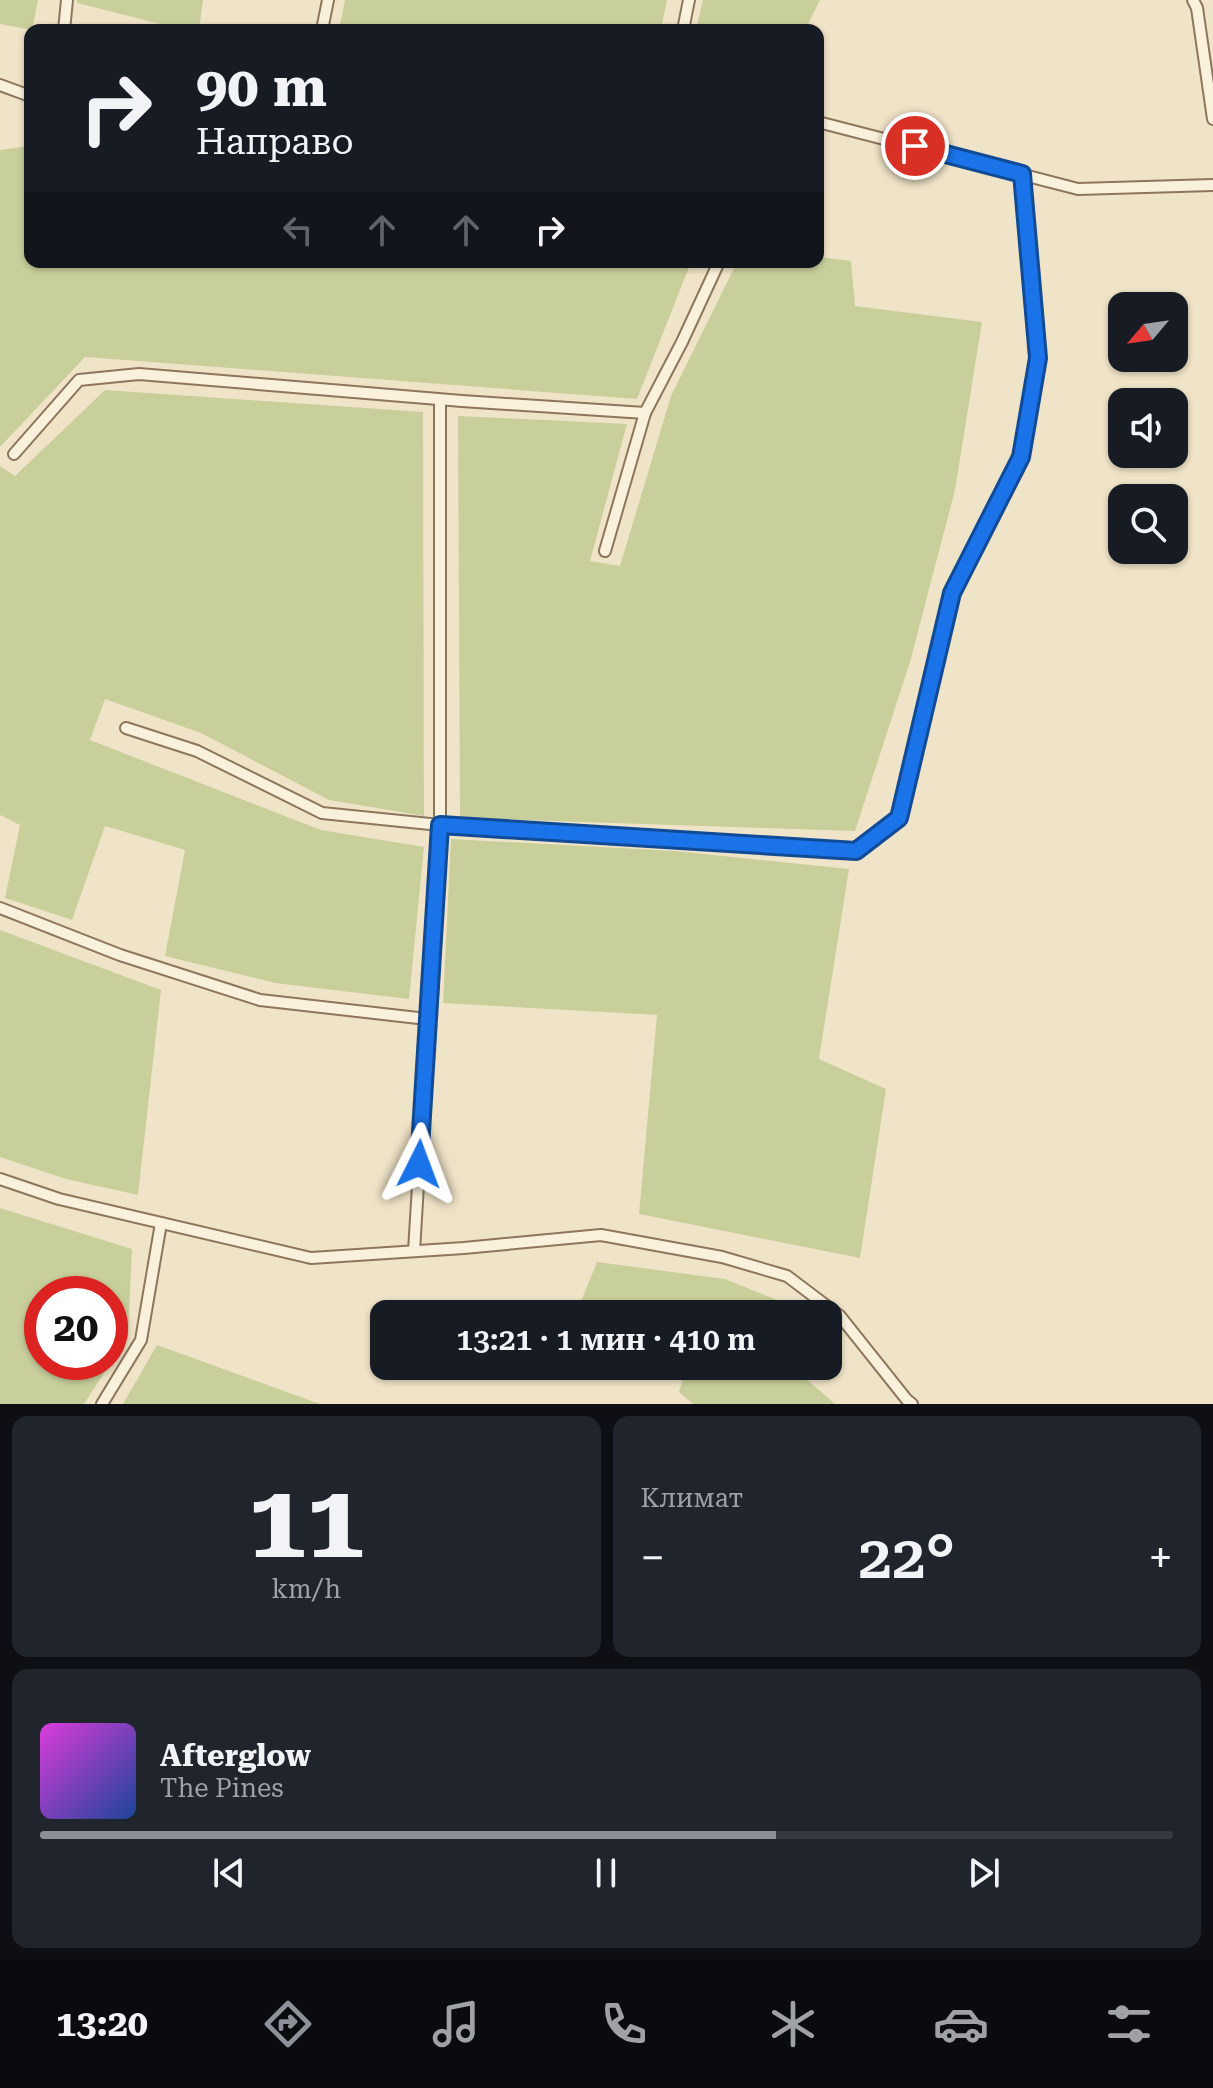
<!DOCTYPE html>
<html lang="ru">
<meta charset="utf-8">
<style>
body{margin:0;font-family:"Roboto Serif",serif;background:#20242c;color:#f1f3f6;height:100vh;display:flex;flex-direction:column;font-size:30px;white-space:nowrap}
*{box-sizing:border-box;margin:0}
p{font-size:26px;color:#9ea1a6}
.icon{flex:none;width:44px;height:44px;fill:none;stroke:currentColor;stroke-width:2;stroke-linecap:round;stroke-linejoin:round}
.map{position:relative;height:1404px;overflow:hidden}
.sheet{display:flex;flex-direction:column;gap:12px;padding:12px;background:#0d0f14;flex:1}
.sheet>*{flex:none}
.banner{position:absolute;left:24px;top:24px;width:800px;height:244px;border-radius:16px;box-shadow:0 2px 6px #0004;background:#171b24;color:#f1f3f6;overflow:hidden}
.needle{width:52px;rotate:241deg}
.controls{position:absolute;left:1108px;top:292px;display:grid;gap:16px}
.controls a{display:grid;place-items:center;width:80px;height:80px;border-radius:16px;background:#171b24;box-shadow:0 2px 6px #0004;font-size:40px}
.speed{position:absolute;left:24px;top:1276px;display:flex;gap:16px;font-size:40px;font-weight:700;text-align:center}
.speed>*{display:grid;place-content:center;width:104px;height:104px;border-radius:50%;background:#171b24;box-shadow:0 2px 6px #0004;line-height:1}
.speed .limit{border:12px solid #d22;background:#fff;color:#111}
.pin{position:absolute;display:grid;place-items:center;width:68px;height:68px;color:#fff;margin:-34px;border:4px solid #fff;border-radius:50%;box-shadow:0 2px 8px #0007}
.me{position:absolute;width:88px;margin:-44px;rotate:3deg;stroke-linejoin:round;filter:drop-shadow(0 0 6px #0008)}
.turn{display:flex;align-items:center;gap:28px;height:168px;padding:0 40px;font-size:36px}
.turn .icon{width:104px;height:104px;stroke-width:2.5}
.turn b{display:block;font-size:56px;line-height:68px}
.lanes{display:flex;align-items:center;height:76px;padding:0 40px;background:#0003;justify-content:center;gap:40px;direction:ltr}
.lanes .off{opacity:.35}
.big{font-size:60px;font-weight:600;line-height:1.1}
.sheet .widget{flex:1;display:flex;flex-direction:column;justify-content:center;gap:12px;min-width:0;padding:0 28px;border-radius:16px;background:#20242c}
.sheet .dial{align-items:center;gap:0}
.dial b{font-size:104px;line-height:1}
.song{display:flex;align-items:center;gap:24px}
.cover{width:96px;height:96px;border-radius:12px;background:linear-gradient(135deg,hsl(300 70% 55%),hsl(220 70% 35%))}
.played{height:8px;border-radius:4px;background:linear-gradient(90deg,#8c9099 65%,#363941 65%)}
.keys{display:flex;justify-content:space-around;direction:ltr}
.heat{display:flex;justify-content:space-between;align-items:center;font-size:44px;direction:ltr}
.sheet .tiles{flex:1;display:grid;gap:12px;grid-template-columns:1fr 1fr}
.widget:last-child{grid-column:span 2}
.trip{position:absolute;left:370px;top:1300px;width:472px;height:80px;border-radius:16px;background:#171b24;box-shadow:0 2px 6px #0004;font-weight:600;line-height:80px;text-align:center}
.dock{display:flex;height:128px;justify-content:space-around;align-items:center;background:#090b0e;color:#9ea1a6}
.dock .icon{width:56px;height:56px}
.dock .on{color:#8c9099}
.dock b{font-size:36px;color:#f1f3f6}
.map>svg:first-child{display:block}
.green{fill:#c9cf9b;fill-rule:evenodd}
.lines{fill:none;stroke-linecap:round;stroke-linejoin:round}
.service-casing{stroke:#8d765c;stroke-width:14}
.service{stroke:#faf1dc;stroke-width:10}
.route-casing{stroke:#114b97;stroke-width:20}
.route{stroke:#1a73e8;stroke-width:14}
</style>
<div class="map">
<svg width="1213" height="1404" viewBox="0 0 1213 1404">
<rect width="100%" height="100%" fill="#f0e4c8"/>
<g class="green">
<polygon points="0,0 38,0 32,30 0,24"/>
<polygon points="77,0 203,0 199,30 184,30 77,3"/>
<polygon points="345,0 667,0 661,30 339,30"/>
<polygon points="703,0 820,0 805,30 696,30"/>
<polygon points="30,146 30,262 691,262 637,399 85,357 0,447 0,150"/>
<polygon points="818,257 851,261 855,306 982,322 955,490 910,662 855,831 460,818 458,416 627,424 590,561 620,566 671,396 737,262 818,262"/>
<polygon points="105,390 423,412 424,816 329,800 201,733 105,699 90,740 321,830 424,847 409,999 275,983 165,956 185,850 105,826 72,920 5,898 20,825 0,815 0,466 15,476"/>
<polygon points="451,839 675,851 849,869 819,1059 886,1089 860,1258 639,1214 657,1015 443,1003"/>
<polygon points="0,930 161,990 138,1195 66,1179 0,1157"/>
<path d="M0,1208L132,1249L128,1336L84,1404H0ZM42,1294H110V1362H42Z"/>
<polygon points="597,1262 725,1279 812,1314 576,1314"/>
<polygon points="157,1345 320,1404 123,1404"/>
<polygon points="676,1366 798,1366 796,1370 835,1404 693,1404 679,1392 686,1369"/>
</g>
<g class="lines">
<defs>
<g id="service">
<polyline points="1193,0 1197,8 1213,119"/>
<polyline points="64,30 67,0"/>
<polyline points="322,30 328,0"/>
<polyline points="683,30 689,0"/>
<polyline points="0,85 30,96"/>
<polyline points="818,122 1078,189 1213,185"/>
<polyline points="14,454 79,380 139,374 462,401 645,413 682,342 719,262"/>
<polyline points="605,551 645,413"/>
<polyline points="126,728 197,751 322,813 440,825 856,851 899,818 952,593 1021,457 1038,358 1022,174"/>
<polyline points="0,908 120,955 260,1000 427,1019"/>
<polyline points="0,1179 59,1199 311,1258 464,1248 601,1235 722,1257 787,1276 840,1316 907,1400 912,1404"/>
<polyline points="414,1251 440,825 440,400"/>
<polyline points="102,1404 141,1340 161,1223"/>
</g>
</defs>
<use href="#service" class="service-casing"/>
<use href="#service" class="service"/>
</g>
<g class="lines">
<defs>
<polyline id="route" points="419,1164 440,825 856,851 899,818 952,593 1021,457 1038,358 1022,174 915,146"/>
</defs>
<use href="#route" class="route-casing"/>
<use href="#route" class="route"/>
</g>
</svg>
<div class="controls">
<a><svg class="needle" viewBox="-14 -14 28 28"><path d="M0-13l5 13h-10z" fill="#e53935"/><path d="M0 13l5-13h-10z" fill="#9ea1a6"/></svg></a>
<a><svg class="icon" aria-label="sound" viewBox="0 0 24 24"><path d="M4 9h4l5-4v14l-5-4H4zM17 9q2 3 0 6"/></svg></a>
<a><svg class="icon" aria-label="search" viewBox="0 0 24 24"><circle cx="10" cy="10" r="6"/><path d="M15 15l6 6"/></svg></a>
</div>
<div class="speed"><div class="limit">20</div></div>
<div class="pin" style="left:915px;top:146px;background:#d93025"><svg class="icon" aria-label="arrive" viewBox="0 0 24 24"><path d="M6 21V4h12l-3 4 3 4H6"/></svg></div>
<svg class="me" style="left:419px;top:1164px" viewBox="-20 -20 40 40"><path d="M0-17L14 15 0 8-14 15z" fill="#1a73e8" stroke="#fff" stroke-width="4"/></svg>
<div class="trip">13:21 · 1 мин · 410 m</div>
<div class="banner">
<div class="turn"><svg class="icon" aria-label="right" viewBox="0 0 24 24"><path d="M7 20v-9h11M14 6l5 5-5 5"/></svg><div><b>90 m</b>Направо</div></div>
<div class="lanes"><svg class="icon off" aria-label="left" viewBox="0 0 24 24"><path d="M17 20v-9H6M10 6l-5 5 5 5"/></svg><svg class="icon off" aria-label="ahead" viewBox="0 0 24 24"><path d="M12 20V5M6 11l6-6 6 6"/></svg><svg class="icon off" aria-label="ahead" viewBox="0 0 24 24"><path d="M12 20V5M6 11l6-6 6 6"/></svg><svg class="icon" aria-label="right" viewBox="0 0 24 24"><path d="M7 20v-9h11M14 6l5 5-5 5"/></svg></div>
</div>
</div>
<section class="sheet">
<div class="tiles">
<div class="widget dial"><b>11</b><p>km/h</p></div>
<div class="widget"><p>Климат</p>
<div class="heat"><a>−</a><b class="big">22°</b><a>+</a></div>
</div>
<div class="widget">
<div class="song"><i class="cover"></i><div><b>Afterglow</b><p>The Pines</p></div></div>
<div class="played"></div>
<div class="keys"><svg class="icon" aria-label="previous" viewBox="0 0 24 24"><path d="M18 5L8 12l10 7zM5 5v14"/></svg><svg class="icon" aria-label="pause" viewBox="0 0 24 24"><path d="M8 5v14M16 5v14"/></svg><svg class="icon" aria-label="next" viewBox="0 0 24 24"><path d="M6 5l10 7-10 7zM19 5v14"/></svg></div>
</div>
</div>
</section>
<nav class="dock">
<b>13:20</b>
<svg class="icon on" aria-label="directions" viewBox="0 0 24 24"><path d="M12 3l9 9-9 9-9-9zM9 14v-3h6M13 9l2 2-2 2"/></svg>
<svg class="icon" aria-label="music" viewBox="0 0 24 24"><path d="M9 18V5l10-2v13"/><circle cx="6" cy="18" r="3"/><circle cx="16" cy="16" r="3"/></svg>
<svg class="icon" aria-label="phone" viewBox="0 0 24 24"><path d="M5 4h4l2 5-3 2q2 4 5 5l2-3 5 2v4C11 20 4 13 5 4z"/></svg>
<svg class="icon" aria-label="climate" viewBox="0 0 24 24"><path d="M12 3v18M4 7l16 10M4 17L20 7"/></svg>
<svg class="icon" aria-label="car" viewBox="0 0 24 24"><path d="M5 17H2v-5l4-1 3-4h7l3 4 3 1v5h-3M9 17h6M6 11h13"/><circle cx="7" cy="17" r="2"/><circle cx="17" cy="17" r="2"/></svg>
<svg class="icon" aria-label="filters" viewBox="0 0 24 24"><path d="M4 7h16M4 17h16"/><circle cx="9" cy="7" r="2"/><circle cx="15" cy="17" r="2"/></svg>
</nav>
